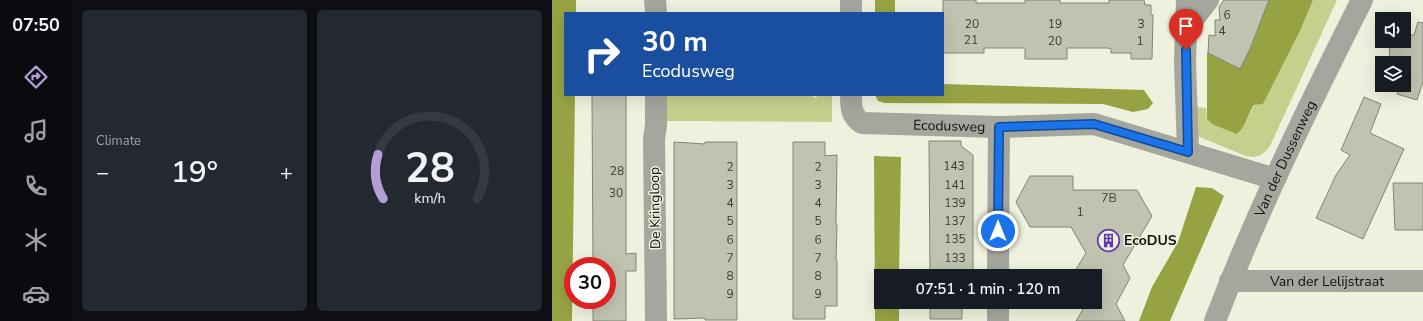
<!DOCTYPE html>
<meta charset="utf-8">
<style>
body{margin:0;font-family:"Nunito Sans",sans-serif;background:#242831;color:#f1f3f6;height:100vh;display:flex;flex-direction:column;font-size:15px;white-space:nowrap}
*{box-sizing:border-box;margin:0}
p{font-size:13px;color:#9ea1a6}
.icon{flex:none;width:22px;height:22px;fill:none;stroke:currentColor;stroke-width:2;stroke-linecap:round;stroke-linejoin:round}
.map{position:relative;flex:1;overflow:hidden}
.side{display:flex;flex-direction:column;gap:10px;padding:10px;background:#0d0f14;width:480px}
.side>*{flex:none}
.banner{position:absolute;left:12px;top:12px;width:380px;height:84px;border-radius:0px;box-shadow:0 4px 16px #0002;background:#1a4fa0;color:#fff;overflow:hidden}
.fabs{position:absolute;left:823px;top:12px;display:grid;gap:8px}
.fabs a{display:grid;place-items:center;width:36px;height:36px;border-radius:0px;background:#171b24;box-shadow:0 4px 16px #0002;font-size:20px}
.speed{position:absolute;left:12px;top:257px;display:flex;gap:8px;font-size:20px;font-weight:700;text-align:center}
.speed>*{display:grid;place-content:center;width:52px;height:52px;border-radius:50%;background:#171b24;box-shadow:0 4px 16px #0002;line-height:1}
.speed .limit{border:6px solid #d22;background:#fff;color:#111}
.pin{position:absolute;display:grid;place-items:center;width:34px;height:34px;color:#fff;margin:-41px -17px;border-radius:50% 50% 50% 0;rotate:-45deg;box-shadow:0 0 4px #0007}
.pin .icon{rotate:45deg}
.me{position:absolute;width:44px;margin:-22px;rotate:0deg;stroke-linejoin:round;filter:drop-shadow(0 0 3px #0008)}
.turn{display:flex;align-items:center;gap:14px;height:84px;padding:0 12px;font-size:18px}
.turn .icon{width:52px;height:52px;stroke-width:2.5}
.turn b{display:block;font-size:28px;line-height:34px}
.big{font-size:30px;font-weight:600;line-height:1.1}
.side .card{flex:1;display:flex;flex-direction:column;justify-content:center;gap:6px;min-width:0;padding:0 14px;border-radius:6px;background:#242831}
.side .dial{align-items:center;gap:0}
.dial svg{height:104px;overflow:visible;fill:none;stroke:#363941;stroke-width:7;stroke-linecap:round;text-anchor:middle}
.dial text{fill:#f1f3f6;stroke:none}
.heat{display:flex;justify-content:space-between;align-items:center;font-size:22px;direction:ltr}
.side .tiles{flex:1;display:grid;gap:10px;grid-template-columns:repeat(2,1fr)}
.trip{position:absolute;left:322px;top:269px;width:228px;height:40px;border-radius:0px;background:#171b24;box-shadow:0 4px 16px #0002;font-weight:600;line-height:40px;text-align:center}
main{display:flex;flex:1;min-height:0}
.tabs{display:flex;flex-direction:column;width:72px;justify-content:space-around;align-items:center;background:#090b0e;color:#9ea1a6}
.tabs .icon{width:28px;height:28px}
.tabs .selected{color:#b29fd6}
.tabs b{font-size:18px;color:#f1f3f6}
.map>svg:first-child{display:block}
.green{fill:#c6d08d}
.water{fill:#97a343}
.building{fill:#c0c3b0;stroke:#818472}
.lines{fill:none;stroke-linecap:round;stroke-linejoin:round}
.minor{stroke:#a5a69e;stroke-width:22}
.route-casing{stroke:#114b97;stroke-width:10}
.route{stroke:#1a73e8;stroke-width:7}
.labels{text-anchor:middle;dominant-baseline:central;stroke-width:3;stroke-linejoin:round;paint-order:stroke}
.number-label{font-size:12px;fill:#3c3e34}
.street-label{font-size:14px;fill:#10110b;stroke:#edf1dd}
.poi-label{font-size:14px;font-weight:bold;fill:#10110b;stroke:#edf1dd;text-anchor:start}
</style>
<main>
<nav class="tabs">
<b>07:50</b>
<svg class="icon selected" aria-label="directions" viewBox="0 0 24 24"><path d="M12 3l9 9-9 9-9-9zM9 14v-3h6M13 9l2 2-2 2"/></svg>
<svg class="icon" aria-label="music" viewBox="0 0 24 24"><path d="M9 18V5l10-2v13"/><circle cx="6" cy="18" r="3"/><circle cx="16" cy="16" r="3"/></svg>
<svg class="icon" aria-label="phone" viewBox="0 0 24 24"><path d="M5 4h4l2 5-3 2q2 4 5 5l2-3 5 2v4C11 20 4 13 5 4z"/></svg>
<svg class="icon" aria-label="climate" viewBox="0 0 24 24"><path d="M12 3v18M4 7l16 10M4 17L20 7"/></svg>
<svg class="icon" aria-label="car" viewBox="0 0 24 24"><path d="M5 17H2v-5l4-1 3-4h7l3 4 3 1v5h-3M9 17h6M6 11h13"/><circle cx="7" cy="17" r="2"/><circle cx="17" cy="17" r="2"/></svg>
</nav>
<section class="side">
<div class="tiles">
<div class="card"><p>Climate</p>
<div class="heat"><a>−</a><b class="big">19°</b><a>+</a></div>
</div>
<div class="card dial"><svg viewBox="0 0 100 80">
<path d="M14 69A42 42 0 1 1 86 69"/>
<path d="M14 69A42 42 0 0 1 10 35" stroke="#b29fd6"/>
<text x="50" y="56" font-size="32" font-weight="700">28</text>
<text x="50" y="72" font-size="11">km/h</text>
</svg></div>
</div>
</section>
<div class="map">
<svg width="871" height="321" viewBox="0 0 871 321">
<rect width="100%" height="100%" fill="#edf1dd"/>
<g class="green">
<path d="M761,0H785L718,146C710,156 707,158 694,156L645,136L644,107L654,108L655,119L660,124L684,134C694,129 695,114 703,105L711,104L748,31Z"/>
<polygon points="113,95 258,95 264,98 266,95 280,95 280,122 113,121"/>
</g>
<g class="water">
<polygon points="0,0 24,0 24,13 13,13 13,95 23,95 20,321 0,321"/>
<rect x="323" y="0" width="20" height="13"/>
<path d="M711,0H761L748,31L711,104L702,105C695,114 694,129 684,134L660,124L655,119V53L686,65Z"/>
<polygon points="391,84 592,90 601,103 596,109 581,112 551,104 333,103 326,101 323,95 391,95"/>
<polygon points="322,156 349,157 347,276 329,276 329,302 347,302 347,321 323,321"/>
<polygon points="644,187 660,188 672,196 618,321 587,321 600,287 626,242"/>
</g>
<g class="building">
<polygon points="391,0 424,0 424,3 473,3 473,0 508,0 508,3 557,3 557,0 592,0 593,5 599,5 599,14 601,15 600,59 579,59 579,53 559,53 559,49 556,48 515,48 515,59 473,59 473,48 432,48 432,53 391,53"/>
<polygon points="672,0 717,0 698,49 688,69 656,53 657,35 663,36 663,20 668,20 667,7"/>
<polygon points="866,22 871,23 871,82 865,100 845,94 848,85 852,85 852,70 854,63 838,63 837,41 852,41 852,36 862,35"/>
<polygon points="40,95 74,95 74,254 84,253 84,271 74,271 74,321 41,321 41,300 55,300 55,266 41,266"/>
<polygon points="812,97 829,104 818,133 852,149 811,239 764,218 784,175 798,155 789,150"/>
<polygon points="377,141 409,141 409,146 421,155 421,276 378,276"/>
<polygon points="122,142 153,144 153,142 185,142 185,320 153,320 153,318 122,319"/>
<polygon points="241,142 273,142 273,156 285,155 284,225 285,225 284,261 285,261 285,306 273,306 273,319 241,319"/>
<polygon points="478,176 521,176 521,190 585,190 600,216 571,265 578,278 564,304 573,321 524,321 534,304 533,302 543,302 543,276 520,276 534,253 519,227 478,227 464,202"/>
<polygon points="841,183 871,183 871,230 843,230"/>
<polygon points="378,302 421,302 421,306 410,305 410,319 378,319"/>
</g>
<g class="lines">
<g class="minor">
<polyline points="103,0 104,13"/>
<polyline points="635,0 633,62 636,152"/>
<polyline points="299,13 299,0"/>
<polyline points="635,27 656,0"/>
<path id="s1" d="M299,95C299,107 299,116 310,123L447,127L542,124L723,179"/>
<polyline points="446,276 447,127"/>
<path id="s2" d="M678,281H871"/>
<polyline points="104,321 102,139 104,125 104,95"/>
<polyline points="446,321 446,302"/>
<path id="s3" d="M663,321C705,211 757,105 810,0"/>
</g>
</g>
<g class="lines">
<defs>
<polyline id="route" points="446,231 447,127 542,124 636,152 634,50"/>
</defs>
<use href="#route" class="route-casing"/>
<use href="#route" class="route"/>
</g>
<defs>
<symbol id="building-ring" viewBox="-11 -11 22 22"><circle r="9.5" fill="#edf1dd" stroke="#6438b0" stroke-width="1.5"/><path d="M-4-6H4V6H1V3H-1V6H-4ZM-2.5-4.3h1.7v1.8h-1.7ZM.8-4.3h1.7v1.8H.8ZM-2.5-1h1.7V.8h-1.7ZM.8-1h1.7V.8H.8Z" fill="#6438b0"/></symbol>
</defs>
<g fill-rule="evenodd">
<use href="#building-ring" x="544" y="228" width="25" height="25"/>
</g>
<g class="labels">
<g class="number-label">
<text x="675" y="15">6</text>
<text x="420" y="24">20</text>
<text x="503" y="24">19</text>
<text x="589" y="24">3</text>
<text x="670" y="31">4</text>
<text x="419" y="40">21</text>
<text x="503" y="41">20</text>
<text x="588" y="41">1</text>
<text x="402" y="166">143</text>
<text x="178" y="167">2</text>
<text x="266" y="167">2</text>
<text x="65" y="171">28</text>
<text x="178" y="185">3</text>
<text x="266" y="185">3</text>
<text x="403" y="185">141</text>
<text x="64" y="193">30</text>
<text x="557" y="198">7B</text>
<text x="178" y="203">4</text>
<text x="266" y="203">4</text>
<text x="403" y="203">139</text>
<text x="528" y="212">1</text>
<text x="178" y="221">5</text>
<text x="266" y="221">5</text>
<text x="403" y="221">137</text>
<text x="403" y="239">135</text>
<text x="178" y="240">6</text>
<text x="266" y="240">6</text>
<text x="178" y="258">7</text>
<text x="266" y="258">7</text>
<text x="403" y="258">133</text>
<text x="178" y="276">8</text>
<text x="266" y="276">8</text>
<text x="178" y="294">9</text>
<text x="266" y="294">9</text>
</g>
<g class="street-label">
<text stroke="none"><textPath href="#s1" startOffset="119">Ecodusweg</textPath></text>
<text stroke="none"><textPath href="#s3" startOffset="177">Van der Dussenweg</textPath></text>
<text transform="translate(103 208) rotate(-91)">De Kringloop</text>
<text stroke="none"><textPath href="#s2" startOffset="97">Van der Lelijstraat</textPath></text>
</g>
<g class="poi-label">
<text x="572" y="240">EcoDUS</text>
</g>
</g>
</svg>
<div class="fabs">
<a><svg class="icon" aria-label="sound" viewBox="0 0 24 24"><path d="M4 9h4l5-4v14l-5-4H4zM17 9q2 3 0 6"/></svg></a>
<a><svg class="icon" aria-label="layers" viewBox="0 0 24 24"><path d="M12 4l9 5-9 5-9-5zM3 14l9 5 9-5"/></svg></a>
</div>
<div class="speed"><div class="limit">30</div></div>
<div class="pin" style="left:634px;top:50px;background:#d93025"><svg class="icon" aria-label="arrive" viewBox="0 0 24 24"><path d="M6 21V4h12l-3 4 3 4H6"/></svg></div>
<svg class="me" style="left:446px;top:231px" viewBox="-20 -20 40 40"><circle r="17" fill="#1a73e8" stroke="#fff" stroke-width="3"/><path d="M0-11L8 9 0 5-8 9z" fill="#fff"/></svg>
<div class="trip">07:51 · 1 min · 120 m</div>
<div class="banner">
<div class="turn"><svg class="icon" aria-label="right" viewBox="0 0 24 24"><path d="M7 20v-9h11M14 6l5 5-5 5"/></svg><div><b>30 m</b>Ecodusweg</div></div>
</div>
</div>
</main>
